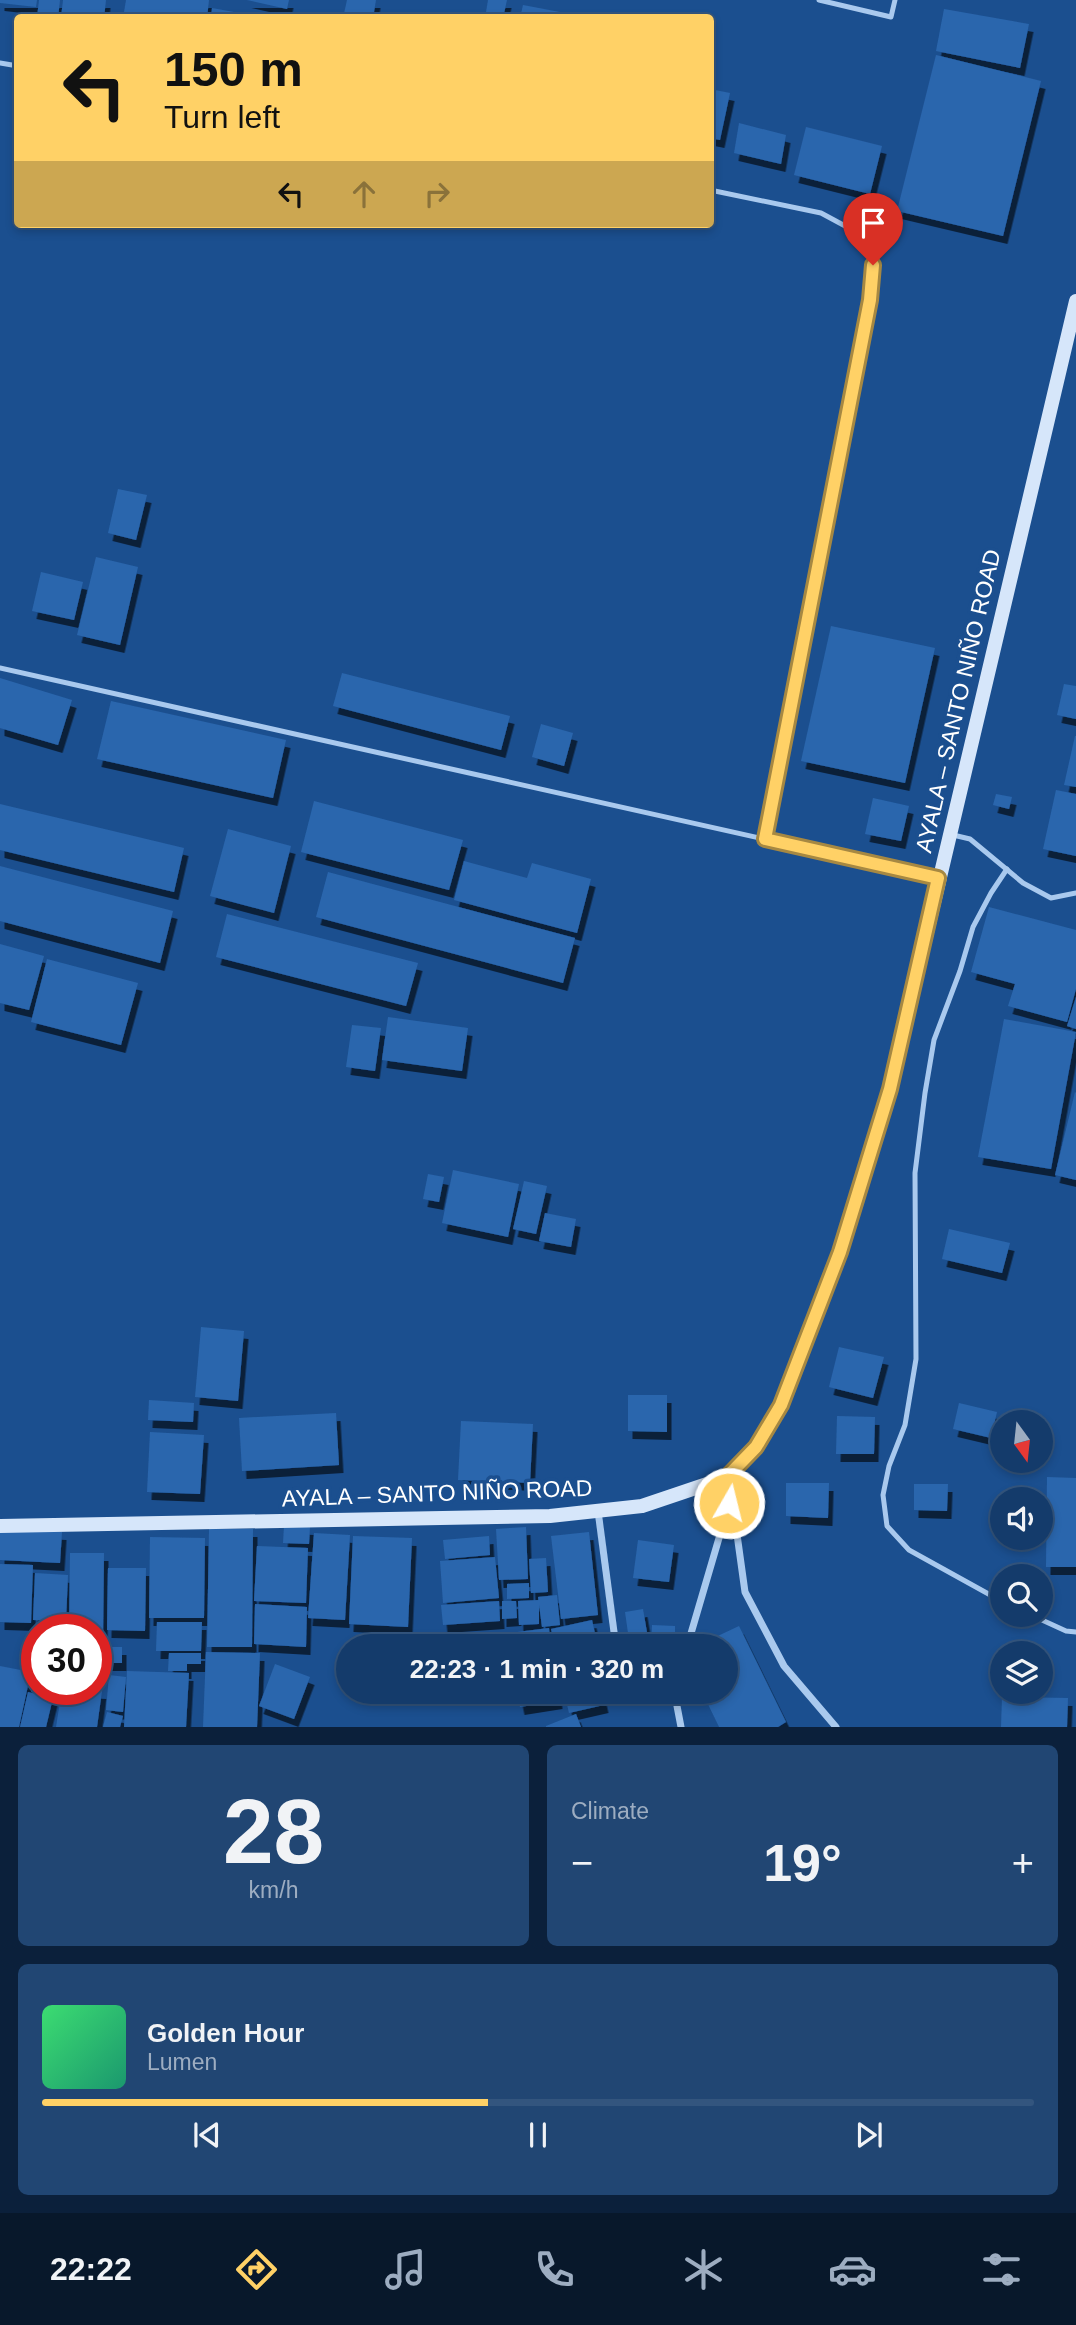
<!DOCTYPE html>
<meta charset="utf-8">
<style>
body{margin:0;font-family:Arial,sans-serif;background:#214673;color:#f1f3f6;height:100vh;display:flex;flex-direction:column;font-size:26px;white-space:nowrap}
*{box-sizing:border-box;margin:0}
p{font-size:23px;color:#9dadc1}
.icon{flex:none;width:38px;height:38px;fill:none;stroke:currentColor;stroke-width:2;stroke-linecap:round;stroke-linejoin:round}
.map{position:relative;height:1727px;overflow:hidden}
.sheet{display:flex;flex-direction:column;gap:18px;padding:18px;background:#0b203b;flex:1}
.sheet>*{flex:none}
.hud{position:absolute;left:14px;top:14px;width:700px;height:214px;border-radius:7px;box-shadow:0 4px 10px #0003,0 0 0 2px #33557e;background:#ffd166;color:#111;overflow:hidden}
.needle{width:46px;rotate:165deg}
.buttons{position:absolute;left:990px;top:1410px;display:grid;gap:14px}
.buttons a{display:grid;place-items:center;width:63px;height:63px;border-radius:50%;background:#143b6b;box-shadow:0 4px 10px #0003,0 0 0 2px #33557e;font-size:35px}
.speed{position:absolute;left:21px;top:1614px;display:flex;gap:14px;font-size:35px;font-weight:700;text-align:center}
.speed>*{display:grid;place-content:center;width:91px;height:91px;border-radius:50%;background:#143b6b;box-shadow:0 4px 10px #0003,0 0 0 2px #33557e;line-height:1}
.speed .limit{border:10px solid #d22;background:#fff;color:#111}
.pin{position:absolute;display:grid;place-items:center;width:60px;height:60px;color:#fff;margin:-72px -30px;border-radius:50% 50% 50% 0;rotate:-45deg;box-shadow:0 0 7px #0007}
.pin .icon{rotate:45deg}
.me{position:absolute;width:77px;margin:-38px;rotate:8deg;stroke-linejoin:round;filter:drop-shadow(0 0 5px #0008)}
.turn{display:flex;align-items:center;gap:24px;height:147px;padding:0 35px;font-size:32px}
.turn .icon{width:91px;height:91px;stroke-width:2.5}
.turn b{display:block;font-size:49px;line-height:60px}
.lanes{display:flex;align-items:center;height:66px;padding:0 35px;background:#0003;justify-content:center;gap:35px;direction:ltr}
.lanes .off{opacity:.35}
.big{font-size:52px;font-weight:800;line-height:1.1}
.sheet .widget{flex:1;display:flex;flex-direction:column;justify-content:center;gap:10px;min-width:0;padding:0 24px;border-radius:10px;background:#214673}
.sheet .dial{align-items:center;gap:0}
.dial b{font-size:91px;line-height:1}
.song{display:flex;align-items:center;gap:21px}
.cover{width:84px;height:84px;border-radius:10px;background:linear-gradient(135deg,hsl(140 70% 55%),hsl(160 70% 35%))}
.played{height:7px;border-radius:4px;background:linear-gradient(90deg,#ffd166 45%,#33557e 45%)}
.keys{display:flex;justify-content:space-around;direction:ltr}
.heat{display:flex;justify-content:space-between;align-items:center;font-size:38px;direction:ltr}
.sheet .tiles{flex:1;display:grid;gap:18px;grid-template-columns:1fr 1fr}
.widget:last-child{grid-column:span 2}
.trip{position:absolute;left:336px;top:1634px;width:402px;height:70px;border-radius:35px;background:#143b6b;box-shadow:0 4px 10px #0003,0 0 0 2px #33557e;font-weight:800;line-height:70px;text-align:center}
.dock{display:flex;height:112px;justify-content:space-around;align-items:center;background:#08182b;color:#9dadc1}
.dock .icon{width:49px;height:49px}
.dock .selected{color:#ffd166}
.dock b{font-size:32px;color:#f1f3f6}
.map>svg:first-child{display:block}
.building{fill:#2a66ad;filter:url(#shadow)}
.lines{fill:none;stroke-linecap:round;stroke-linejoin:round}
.lane{stroke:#a9c9ee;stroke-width:5}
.street{stroke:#a9c9ee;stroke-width:7}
.secondary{stroke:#d6e6fa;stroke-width:14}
.route-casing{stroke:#a68842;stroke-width:18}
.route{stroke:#ffd166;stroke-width:12}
.labels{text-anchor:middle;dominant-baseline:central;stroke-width:7;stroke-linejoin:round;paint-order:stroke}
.street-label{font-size:23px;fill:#fff;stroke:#1b4f8f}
</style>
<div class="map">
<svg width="1076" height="1727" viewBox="0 0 1076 1727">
<defs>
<filter id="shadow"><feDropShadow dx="4.5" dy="8" stdDeviation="0" flood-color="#0009"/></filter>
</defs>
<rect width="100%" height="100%" fill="#1b4f8f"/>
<g class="building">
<polygon points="0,0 37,0 36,7 0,3"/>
<polygon points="39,0 60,0 58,18 37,18"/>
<polygon points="63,0 106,0 104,18 61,18"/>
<polygon points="126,0 209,0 207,18 123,18"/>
<polygon points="247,0 289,0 287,9"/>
<polygon points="347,0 376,0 373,18 343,18"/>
<polygon points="488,0 507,0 503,18 485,18"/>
<polygon points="523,5 565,13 564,18 520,18"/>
<polygon points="212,8 234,12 233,18 211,18"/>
<polygon points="944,9 1029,24 1020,68 936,51"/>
<polygon points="936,55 1041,81 1003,236 897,211"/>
<polygon points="710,89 730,93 720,140 710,138"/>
<polygon points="739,123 786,135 781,164 734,153"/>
<polygon points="806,127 882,146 870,194 794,175"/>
<polygon points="118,489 147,495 136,540 108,533"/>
<polygon points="96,557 138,567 120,645 77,635"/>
<polygon points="41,572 83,582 74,620 32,611"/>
<polygon points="831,626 935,648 905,783 801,761"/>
<polygon points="342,673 510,716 501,750 333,706"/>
<polygon points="0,678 72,700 58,745 0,728"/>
<polygon points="1064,684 1076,686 1076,719 1057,715"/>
<polygon points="111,701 286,740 273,798 97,759"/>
<polygon points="541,724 573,733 564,766 532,757"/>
<polygon points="1075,736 1076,736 1076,787 1064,785"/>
<polygon points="1056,790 1076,794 1076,856 1043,849"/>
<polygon points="996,794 1012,797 1009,809 993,805"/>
<polygon points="873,798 909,806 901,841 865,834"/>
<polygon points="314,801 463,840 449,890 301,852"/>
<polygon points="0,804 184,848 174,892 0,850"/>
<polygon points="228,829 291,846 274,913 210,896"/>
<polygon points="464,861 527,878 532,863 591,879 577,933 454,900"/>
<polygon points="0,866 173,911 160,963 0,921"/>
<polygon points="328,872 575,938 563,983 316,917"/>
<polygon points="989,907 1076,930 1076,989 1067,1022 1008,1006 1015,984 971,972"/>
<polygon points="227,914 418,963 406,1006 216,957"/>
<polygon points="0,944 44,956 29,1010 0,1003"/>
<polygon points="47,959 138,983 121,1045 31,1022"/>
<polygon points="1076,997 1076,1029 1067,1026"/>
<polygon points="388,1017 468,1028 462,1071 382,1060"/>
<polygon points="1004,1019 1076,1032 1051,1169 978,1157"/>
<polygon points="352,1025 381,1028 375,1071 346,1067"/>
<polygon points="1075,1092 1076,1093 1076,1180 1055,1175"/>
<polygon points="453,1170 519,1184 508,1237 442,1223"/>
<polygon points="428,1174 444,1177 439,1202 423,1199"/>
<polygon points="524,1181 547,1186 536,1234 513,1229"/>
<polygon points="545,1213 576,1219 571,1247 539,1241"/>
<polygon points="949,1229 1010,1243 1002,1273 942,1259"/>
<polygon points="201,1327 244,1331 238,1401 195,1397"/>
<polygon points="839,1347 884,1357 873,1398 829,1387"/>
<polygon points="628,1395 667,1395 667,1432 628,1431"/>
<polygon points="149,1400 194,1403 193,1422 148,1420"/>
<polygon points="959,1403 997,1412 991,1438 953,1429"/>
<polygon points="336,1413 339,1465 242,1471 239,1418"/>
<polygon points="837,1416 875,1417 874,1454 836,1454"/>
<polygon points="461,1421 533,1424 530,1483 458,1480"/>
<polygon points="150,1432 204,1435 200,1494 147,1492"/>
<polygon points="1047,1477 1076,1478 1076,1567 1046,1567"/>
<polygon points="786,1483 829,1483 828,1518 786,1516"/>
<polygon points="914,1484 948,1484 947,1511 914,1510"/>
<polygon points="284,1526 310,1527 309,1544 283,1543"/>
<polygon points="526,1527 528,1579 499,1580 496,1529"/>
<polygon points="0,1529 62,1532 60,1563 0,1560"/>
<polygon points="209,1529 253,1529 252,1647 207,1647"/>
<polygon points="589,1532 598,1615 561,1619 551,1536"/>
<polygon points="314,1533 350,1535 345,1620 308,1618"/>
<polygon points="353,1536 412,1538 408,1627 349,1624"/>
<polygon points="489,1536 490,1555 445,1559 443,1540"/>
<polygon points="150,1537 205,1538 204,1618 149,1618"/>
<polygon points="638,1540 674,1545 669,1582 633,1578"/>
<polygon points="257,1546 308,1548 306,1603 254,1601"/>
<polygon points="70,1553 104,1553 103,1643 96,1643 96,1629 69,1629"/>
<polygon points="495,1557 499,1598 443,1603 440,1561"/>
<polygon points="546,1558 548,1592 531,1593 529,1559"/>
<polygon points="0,1564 33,1565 31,1623 0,1622"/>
<polygon points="108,1568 146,1568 145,1631 107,1630"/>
<polygon points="35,1573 68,1575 66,1621 33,1620"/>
<polygon points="529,1583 529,1598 507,1599 507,1584"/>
<polygon points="557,1595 560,1625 542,1627 538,1597"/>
<polygon points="539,1600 539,1624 519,1625 518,1601"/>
<polygon points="499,1601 500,1621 443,1625 441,1605"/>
<polygon points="502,1601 516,1601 517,1618 502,1619"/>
<polygon points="255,1604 307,1607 306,1647 254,1644"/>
<polygon points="643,1609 649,1644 630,1647 625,1612"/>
<polygon points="592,1620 598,1647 555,1647 551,1629"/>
<polygon points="157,1622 202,1622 201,1651 156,1651"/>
<polygon points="652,1625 675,1626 675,1647 651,1647"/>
<polygon points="739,1626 786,1722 778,1727 719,1727 702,1692 726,1692 726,1647 705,1647 703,1643"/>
<polygon points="549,1628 551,1647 511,1647 509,1633"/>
<rect x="96" y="1647" width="26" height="16"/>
<polygon points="206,1652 260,1653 257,1727 203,1727"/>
<polygon points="169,1653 201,1653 201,1664 187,1664 187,1671 168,1671"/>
<polygon points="275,1664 310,1677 294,1719 259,1706"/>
<polygon points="35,1665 37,1689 54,1689 53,1695 31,1692"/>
<polygon points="0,1666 31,1672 19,1727 0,1727"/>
<polygon points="127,1671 189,1673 186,1727 124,1727"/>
<polygon points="109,1675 126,1677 123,1712 106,1710"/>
<polygon points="62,1689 102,1691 97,1727 56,1727"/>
<polygon points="28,1692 53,1698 46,1727 20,1727"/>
<polygon points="517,1692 557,1692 558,1701 520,1707"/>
<polygon points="564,1692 601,1692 604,1705 569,1713"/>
<polygon points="1002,1697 1068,1698 1067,1727 1001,1727"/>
<polygon points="107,1712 123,1716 120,1727 103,1727"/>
<polygon points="576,1714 581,1727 546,1727 546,1726"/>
</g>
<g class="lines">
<g class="lane">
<polyline points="819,0 891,17 895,0"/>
<polyline points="0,63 18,66"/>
<polyline points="710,190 821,213 860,234 875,248 870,300 765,839"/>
<polyline points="0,668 938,878"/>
<polyline points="953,835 970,839 1023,883 1051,898 1076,893"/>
<polyline points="1003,1602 909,1550 887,1526 883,1495 889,1466 905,1425 916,1359 915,1173 925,1093 934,1040 960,971 973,927 991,893 1007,869"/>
<polyline points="1031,1615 1066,1631 1076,1632"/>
</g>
<g class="street">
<polyline points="728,1477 729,1503 735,1520 745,1592 784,1666 836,1727"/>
<polyline points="598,1511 616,1647"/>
<polyline points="687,1647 729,1504"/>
<polyline points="622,1692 623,1694"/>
<polyline points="679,1692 677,1706 681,1727"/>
</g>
<polyline class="secondary" points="0,1526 550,1516 642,1506 728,1477 756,1447 781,1405 840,1252 890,1089 1076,301"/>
</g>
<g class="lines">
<defs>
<polyline id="route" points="729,1503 727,1477 756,1447 781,1405 840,1252 890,1089 938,878 765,839 870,300 873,265"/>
</defs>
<use href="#route" class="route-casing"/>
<use href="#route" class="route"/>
</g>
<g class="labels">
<g class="street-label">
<text transform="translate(958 701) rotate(-77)">AYALA – SANTO NIÑO ROAD</text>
<text transform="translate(437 1493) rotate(-2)">AYALA – SANTO NIÑO ROAD</text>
</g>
</g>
</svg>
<div class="buttons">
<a><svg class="needle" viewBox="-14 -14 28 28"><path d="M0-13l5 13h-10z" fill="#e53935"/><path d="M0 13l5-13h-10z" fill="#9dadc1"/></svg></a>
<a><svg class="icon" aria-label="sound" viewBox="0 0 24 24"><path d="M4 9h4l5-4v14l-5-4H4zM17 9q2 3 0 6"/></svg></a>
<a><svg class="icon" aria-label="search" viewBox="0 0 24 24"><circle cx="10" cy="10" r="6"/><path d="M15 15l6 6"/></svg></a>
<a><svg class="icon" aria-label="layers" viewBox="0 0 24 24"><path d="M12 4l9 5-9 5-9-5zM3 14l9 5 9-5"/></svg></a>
</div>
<div class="speed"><div class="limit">30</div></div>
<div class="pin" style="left:873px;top:265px;background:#d93025"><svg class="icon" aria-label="arrive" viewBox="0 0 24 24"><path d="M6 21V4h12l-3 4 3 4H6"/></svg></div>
<svg class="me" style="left:729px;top:1503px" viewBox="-20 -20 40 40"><circle r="17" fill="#ffd166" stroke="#fff" stroke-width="3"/><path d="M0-11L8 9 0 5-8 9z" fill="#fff"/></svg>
<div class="trip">22:23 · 1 min · 320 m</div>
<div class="hud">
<div class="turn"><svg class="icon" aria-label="left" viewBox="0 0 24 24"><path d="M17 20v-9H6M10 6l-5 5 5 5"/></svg><div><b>150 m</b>Turn left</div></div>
<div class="lanes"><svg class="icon" aria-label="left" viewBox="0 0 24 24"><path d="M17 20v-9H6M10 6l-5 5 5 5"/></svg><svg class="icon off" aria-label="ahead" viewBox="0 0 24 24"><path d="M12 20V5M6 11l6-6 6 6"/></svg><svg class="icon off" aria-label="right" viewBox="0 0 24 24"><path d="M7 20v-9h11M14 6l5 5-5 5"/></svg></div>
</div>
</div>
<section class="sheet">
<div class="tiles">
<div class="widget dial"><b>28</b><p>km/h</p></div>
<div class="widget"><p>Climate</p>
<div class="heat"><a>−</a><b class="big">19°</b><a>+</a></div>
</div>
<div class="widget">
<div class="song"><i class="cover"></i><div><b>Golden Hour</b><p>Lumen</p></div></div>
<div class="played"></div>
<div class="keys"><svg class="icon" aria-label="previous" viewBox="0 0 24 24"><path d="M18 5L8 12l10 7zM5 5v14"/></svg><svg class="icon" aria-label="pause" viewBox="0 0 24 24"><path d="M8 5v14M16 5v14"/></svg><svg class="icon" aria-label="next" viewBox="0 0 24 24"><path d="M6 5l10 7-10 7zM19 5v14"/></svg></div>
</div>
</div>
</section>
<nav class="dock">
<b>22:22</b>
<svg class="icon selected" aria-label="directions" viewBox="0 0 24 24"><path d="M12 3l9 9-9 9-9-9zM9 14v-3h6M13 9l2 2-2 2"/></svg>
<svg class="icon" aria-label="music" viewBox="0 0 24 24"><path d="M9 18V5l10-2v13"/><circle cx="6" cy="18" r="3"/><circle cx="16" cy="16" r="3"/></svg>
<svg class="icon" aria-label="phone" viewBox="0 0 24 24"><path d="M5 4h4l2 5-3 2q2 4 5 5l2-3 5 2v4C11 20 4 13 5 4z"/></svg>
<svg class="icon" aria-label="climate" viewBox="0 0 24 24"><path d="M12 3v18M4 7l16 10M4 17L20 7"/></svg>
<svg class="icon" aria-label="car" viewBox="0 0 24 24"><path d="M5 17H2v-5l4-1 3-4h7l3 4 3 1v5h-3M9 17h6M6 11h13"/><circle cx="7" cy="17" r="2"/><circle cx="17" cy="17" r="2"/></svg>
<svg class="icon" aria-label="filters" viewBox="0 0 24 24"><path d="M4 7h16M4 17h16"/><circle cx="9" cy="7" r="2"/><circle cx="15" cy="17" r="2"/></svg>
</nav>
